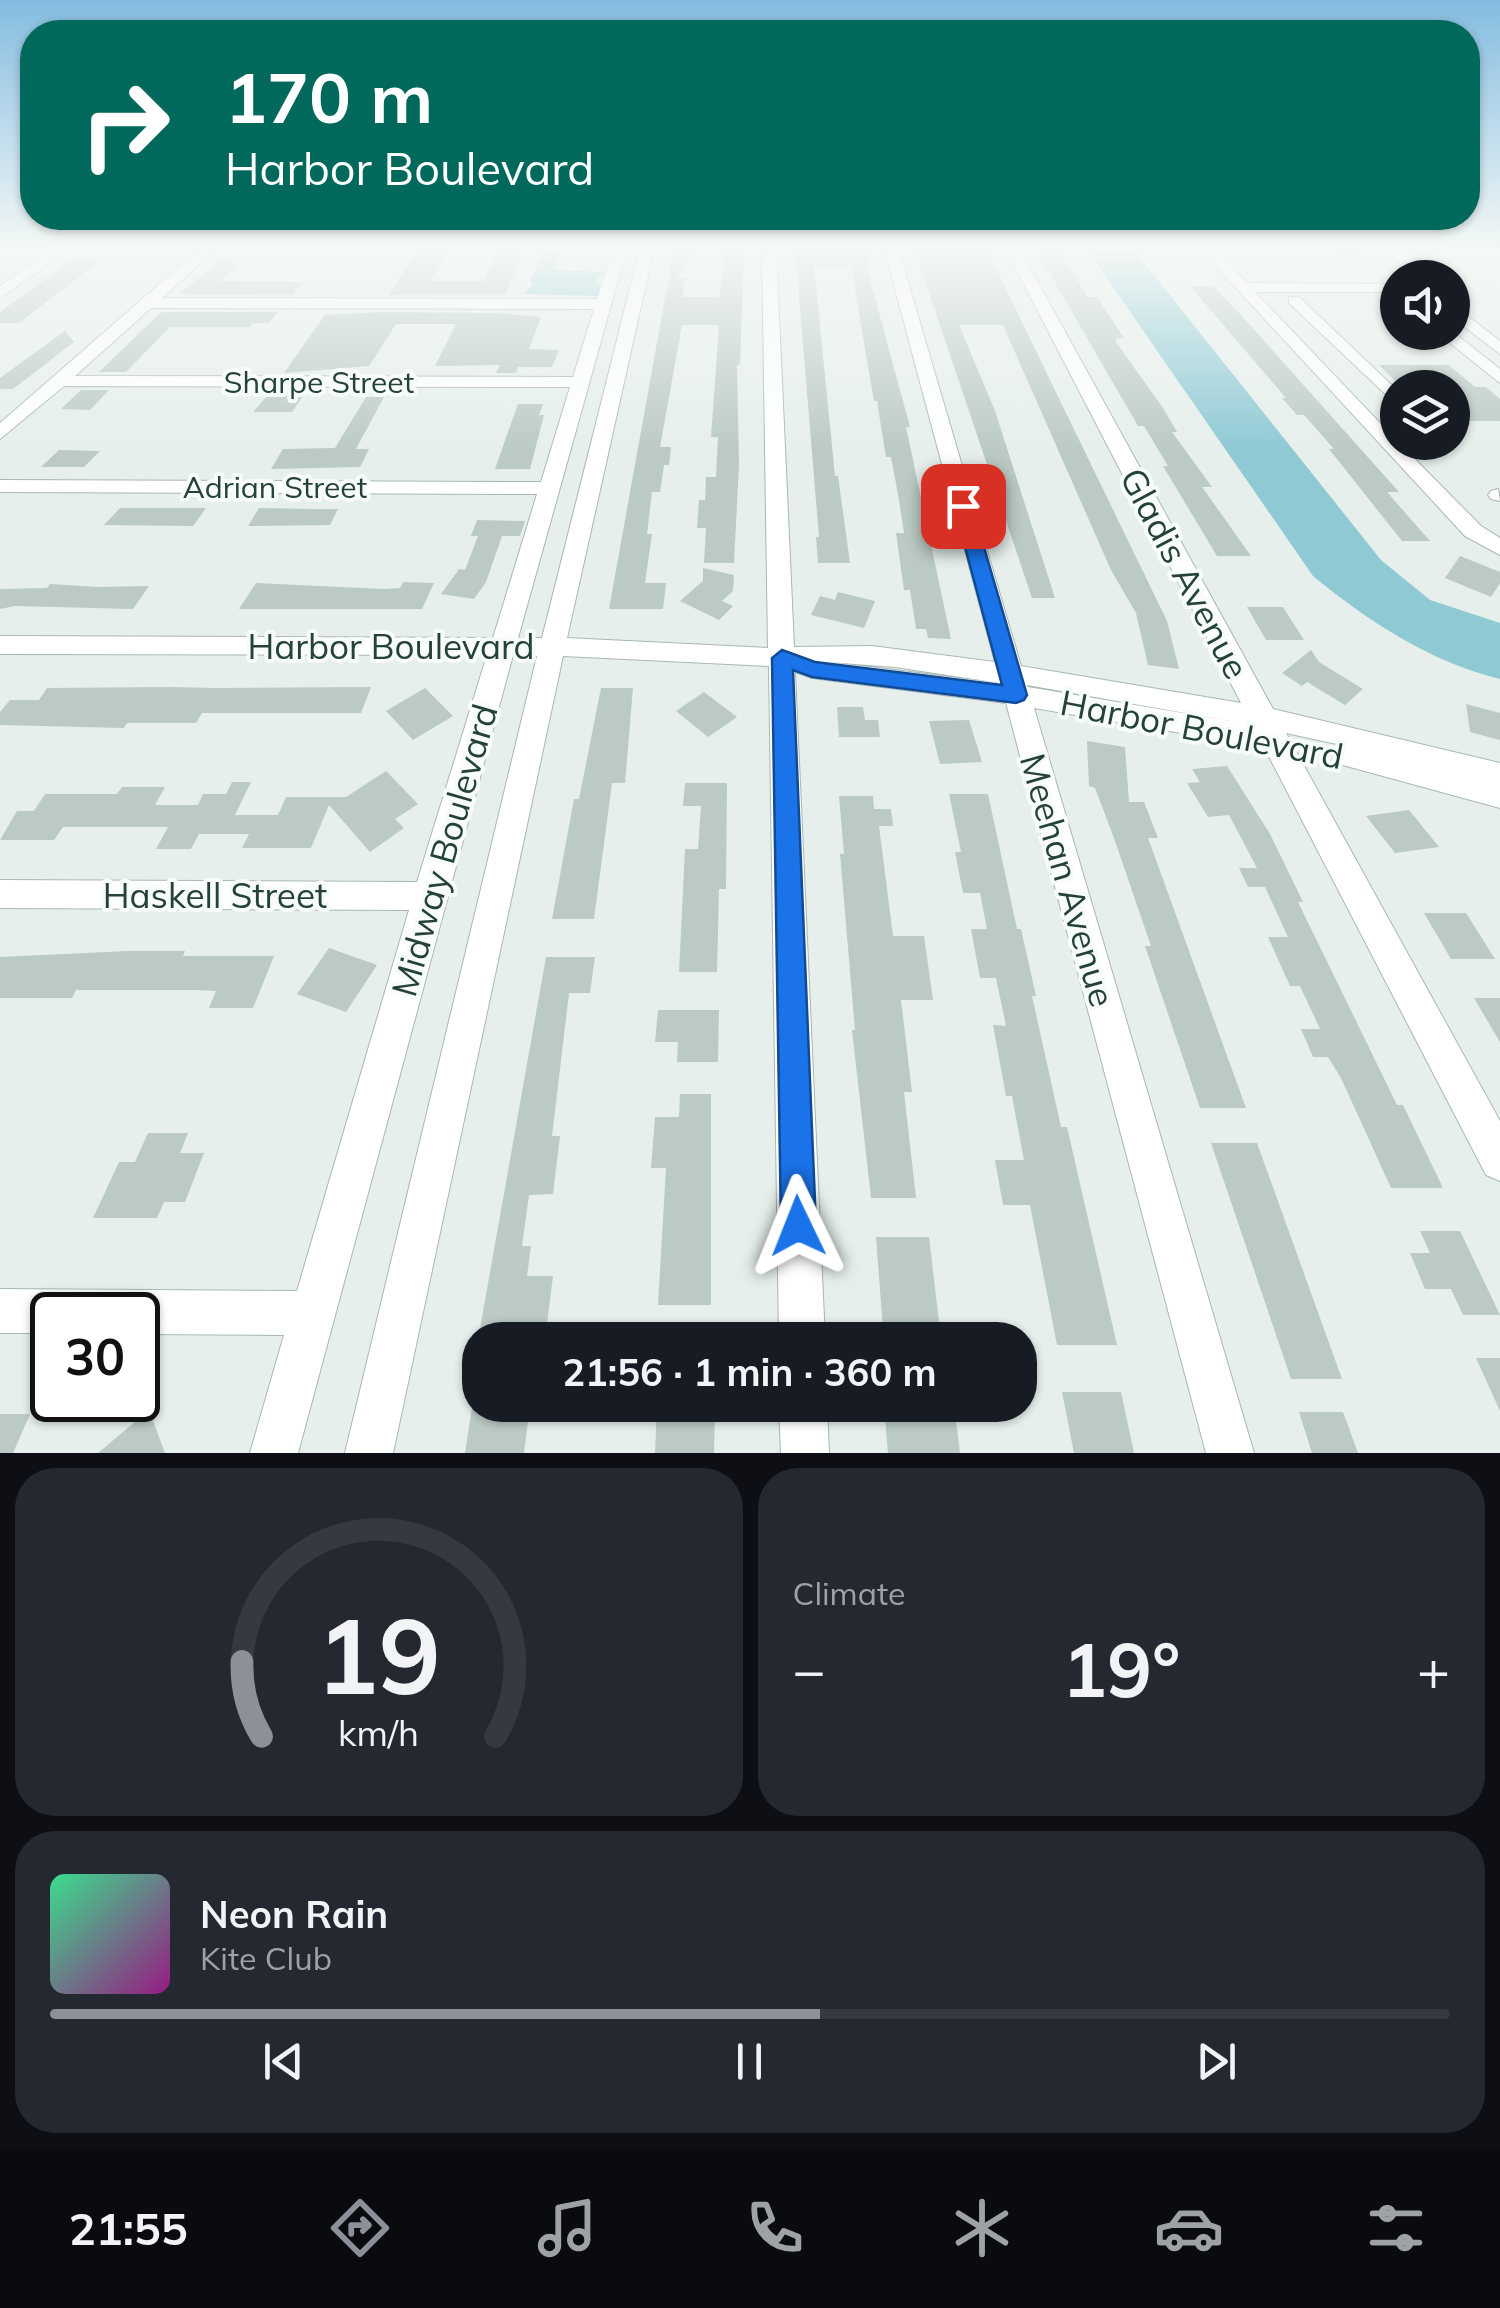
<!DOCTYPE html>
<meta charset="utf-8">
<style>
body{margin:0;font-family:Mulish,sans-serif;background:#242831;color:#f1f3f6;height:100vh;display:flex;flex-direction:column;font-size:38px;white-space:nowrap}
*{box-sizing:border-box;margin:0}
p{font-size:32px;color:#9ea1a6}
.icon{flex:none;width:55px;height:55px;fill:none;stroke:currentColor;stroke-width:2;stroke-linecap:round;stroke-linejoin:round}
.map{position:relative;height:1453px;overflow:hidden}
.panel{display:flex;flex-direction:column;gap:15px;padding:15px;background:#0d0f14;flex:1}
.panel>*{flex:none}
.top-card{position:absolute;left:20px;top:20px;width:1460px;height:210px;border-radius:40px;box-shadow:0 2px 8px #0004;background:#00695c;color:#fff;overflow:hidden}
.fabs{position:absolute;left:1380px;top:260px;display:grid;gap:20px}
.fabs a{display:grid;place-items:center;width:90px;height:90px;border-radius:50%;background:#171b24;box-shadow:0 2px 8px #0004;font-size:50px}
.speed{position:absolute;left:30px;top:1292px;display:flex;gap:20px;font-size:50px;font-weight:700;text-align:center}
.speed>*{display:grid;place-content:center;width:130px;height:130px;border-radius:50%;background:#171b24;box-shadow:0 2px 8px #0004;line-height:1}
.speed .limit{border:5px solid #111;border-radius:15px;background:#fff;color:#111}
.pin{position:absolute;display:grid;place-items:center;width:85px;height:85px;color:#fff;margin:-42px;border-radius:20px;box-shadow:0 5px 15px #0006}
.me{position:absolute;width:110px;margin:-55px;rotate:358deg;stroke-linejoin:round;filter:drop-shadow(0 0 8px #0008)}
.turn{display:flex;align-items:center;gap:35px;height:210px;padding:0 40px;font-size:45px}
.turn .icon{width:130px;height:130px;stroke-width:2.5}
.turn b{display:block;font-size:70px;line-height:85px}
.big{font-size:75px;font-weight:700;line-height:1.1}
.panel .widget{flex:1;display:flex;flex-direction:column;justify-content:center;gap:15px;min-width:0;padding:0 35px;border-radius:40px;background:#242831}
.panel .dial{align-items:center;gap:0}
.dial svg{height:260px;overflow:visible;fill:none;stroke:#363941;stroke-width:7;stroke-linecap:round;text-anchor:middle}
.dial text{fill:#f1f3f6;stroke:none}
.song{display:flex;align-items:center;gap:30px}
.cover{width:120px;height:120px;border-radius:15px;background:linear-gradient(135deg,hsl(150 70% 55%),hsl(310 70% 35%))}
.played{height:10px;border-radius:5px;background:linear-gradient(90deg,#8c9099 55%,#363941 55%)}
.keys{display:flex;justify-content:space-around;direction:ltr}
.heat{display:flex;justify-content:space-between;align-items:center;font-size:55px;direction:ltr}
.panel .tiles{flex:1;display:grid;gap:15px;grid-template-columns:1fr 1fr}
.widget:last-child{grid-column:span 2}
.trip{position:absolute;left:462px;top:1322px;width:575px;height:100px;border-radius:40px;background:#171b24;box-shadow:0 2px 8px #0004;font-weight:700;line-height:100px;text-align:center}
.dock{display:flex;height:160px;justify-content:space-around;align-items:center;background:#090b0e;color:#9ea1a6}
.dock .icon{width:70px;height:70px}
.dock .current{color:#8c9099}
.dock b{font-size:45px;color:#f1f3f6}
.map>svg:first-child{display:block}
.water{fill:#8ec9d4}
.building{fill:#bbcac4}
.lines{fill:none;stroke-linecap:round;stroke-linejoin:round}
.minor-casing{stroke:#a8b8b2;stroke-width:2}
.minor{fill:#fff;fill-rule:evenodd}
.route{fill:#1a73e8;stroke:#114b97;stroke-width:2.5}
.labels{text-anchor:middle;dominant-baseline:central;stroke-width:8;stroke-linejoin:round;paint-order:stroke}
.far-street-label{font-size:30px;fill:#24423a;stroke:#f7fbf9}
.street-label{font-size:35px;fill:#24423a;stroke:#f7fbf9}
</style>
<div class="map">
<svg width="1500" height="1453" viewBox="0 0 1500 1453">
<rect width="100%" height="100%" fill="#e6efeb"/>
<g class="water">
<polygon points="545,248 561,248 555,270 604,272 595,282 600,285 597,296 524,294 533,284 530,282"/>
<path d="M1086,248L1133,249L1381,560L1430,600L1500,623V679C1430,662 1368,621 1313,576Z"/>
</g>
<g class="building">
<polygon points="419,248 451,248 430,281 483,281 498,251 523,251 505,295 389,295"/>
<polygon points="674,248 696,248 677,278 685,278 683,297 719,297 726,248 744,248 740,365 737,365 739,464 734,563 704,563 706,528 697,528 699,500 705,500 706,477 716,477 718,437 711,437 719,325 682,325 660,447 671,447 669,465 664,465 660,492 652,492 647,534 652,534 645,583 666,583 663,609 609,609"/>
<polygon points="795,248 871,248 868,272 910,427 906,427 951,639 928,638 926,629 916,629 910,590 904,590 896,533 904,533 898,494 891,457 886,457 877,401 874,401 851,266 814,266 835,476 838,476 850,563 818,563 816,537 819,537"/>
<polygon points="914,248 986,248 1167,621 1179,669 1148,665 1136,613 1111,570 1003,325 959,325 995,411 1055,598 1032,598"/>
<polygon points="1035,248 1057,248 1088,297 1097,297 1124,338 1116,338 1116,342 1163,408 1177,432 1172,432 1212,487 1202,487 1251,556 1217,556 1163,466 1168,466 1144,426 1138,426"/>
<polygon points="226,255 236,266 221,281 303,282 293,295 180,294"/>
<polygon points="76,257 103,258 19,323 0,323 0,312"/>
<polygon points="1190,286 1213,286 1242,316 1399,492 1387,492 1430,541 1402,541 1329,449 1334,449 1304,415 1297,415 1282,398 1286,398"/>
<polygon points="161,312 278,312 268,323 252,323 249,327 170,327 126,372 99,372"/>
<polygon points="379,312 497,313 541,317 529,349 559,350 552,367 518,367 516,373 496,373 500,365 435,366 456,324 396,324 369,366 284,373 325,315"/>
<polygon points="65,331 74,342 13,389 0,389 0,378"/>
<polygon points="1379,365 1449,365 1475,387 1486,387 1500,399 1500,421 1452,421 1452,388 1402,388"/>
<polygon points="81,390 109,390 90,410 61,409"/>
<polygon points="272,390 307,390 292,412 253,412"/>
<polygon points="366,397 384,397 356,449 369,449 360,467 271,469 283,449 335,448"/>
<polygon points="518,404 543,404 539,415 544,415 530,469 495,469"/>
<polygon points="59,450 100,451 84,467 41,467"/>
<polygon points="120,508 206,508 193,526 104,525"/>
<polygon points="259,508 313,509 338,509 330,525 248,526"/>
<polygon points="477,520 525,521 520,536 502,536 486,582 474,599 441,594 459,569 465,570 478,536 471,536"/>
<polygon points="1460,556 1500,572 1500,583 1491,597 1445,578"/>
<polygon points="703,568 734,575 733,591 722,601 733,606 719,620 680,601 703,581"/>
<polygon points="403,582 434,583 422,609 239,609 256,583 383,589 400,588"/>
<polygon points="50,584 97,587 149,586 133,609 15,606 0,609 0,589 47,588"/>
<polygon points="838,592 875,601 864,628 811,615 820,596 835,600"/>
<polygon points="1247,607 1283,607 1304,640 1266,640"/>
<polygon points="1311,650 1319,662 1363,689 1345,705 1307,682 1302,686 1282,673"/>
<polygon points="169,687 216,688 371,687 361,713 202,713 196,723 127,723 124,728 0,725 0,712 10,700 39,700 47,688"/>
<polygon points="425,688 453,716 413,740 386,711"/>
<polygon points="601,688 633,688 625,783 612,783 594,919 552,919 574,799 579,799"/>
<polygon points="704,692 737,717 708,737 676,711"/>
<polygon points="1466,704 1500,713 1500,740 1470,732"/>
<polygon points="837,707 863,707 865,720 878,720 880,737 839,737"/>
<polygon points="969,720 982,762 940,764 929,721"/>
<polygon points="1087,741 1125,747 1129,802 1144,802 1158,838 1148,838 1246,1108 1200,1108 1145,946 1151,946 1114,838 1095,788 1089,786"/>
<polygon points="1227,766 1270,834 1303,902 1298,902 1397,1105 1403,1105 1443,1188 1391,1188 1341,1078 1328,1057 1313,1057 1301,1029 1320,1029 1300,986 1290,986 1268,937 1288,937 1265,887 1248,887 1239,868 1257,868 1229,815 1208,817 1187,783 1200,782 1192,769"/>
<polygon points="386,771 418,804 395,819 404,828 370,852 329,805 311,848 242,848 249,834 199,834 191,849 156,849 168,827 63,827 54,840 0,840 17,811 34,811 45,794 117,794 122,787 165,787 155,805 198,805 203,794 226,794 232,782 251,782 235,815 278,815 286,797 346,797"/>
<polygon points="685,783 727,783 726,889 719,889 717,972 679,972 685,849 698,849 701,806 683,806"/>
<polygon points="949,794 988,794 1017,929 1021,929 1036,996 1032,996 1061,1127 1067,1127 1117,1345 1057,1345 1030,1205 1003,1205 995,1160 1024,1160 1012,1096 1006,1096 993,1025 1006,1026 996,978 980,978 971,929 987,929 980,893 963,893 955,852 961,852"/>
<polygon points="839,796 873,796 874,809 891,809 893,826 879,826 893,936 924,936 933,1000 901,1000 912,1092 904,1092 916,1198 871,1198 852,1030 855,1030 840,854 844,854"/>
<polygon points="1409,810 1439,847 1395,853 1366,816"/>
<polygon points="1424,913 1466,913 1495,959 1451,959"/>
<polygon points="329,948 377,965 346,1012 297,994"/>
<polygon points="128,951 185,951 183,956 274,956 253,1008 209,1008 216,991 197,990 76,990 72,998 0,998 0,957"/>
<polygon points="546,957 595,957 590,993 569,993 552,1136 560,1136 553,1194 529,1195 522,1246 531,1246 527,1276 553,1276 545,1340 478,1340"/>
<polygon points="1474,998 1500,998 1500,1042"/>
<polygon points="658,1010 719,1010 718,1062 677,1062 678,1042 655,1042"/>
<polygon points="680,1094 711,1094 711,1305 658,1305 666,1168 651,1168 655,1117 679,1117"/>
<polygon points="148,1133 188,1133 180,1153 204,1153 185,1202 164,1202 157,1218 93,1218 119,1162 135,1162"/>
<polygon points="1211,1143 1257,1143 1342,1379 1291,1379"/>
<polygon points="1420,1231 1460,1231 1500,1315 1463,1315 1451,1289 1425,1289 1410,1253 1430,1253"/>
<polygon points="876,1237 929,1237 940,1330 883,1330"/>
<polygon points="1476,1358 1500,1358 1500,1411"/>
<polygon points="1062,1392 1121,1392 1134,1453 1074,1453"/>
<polygon points="657,1405 715,1405 714,1453 655,1453"/>
<polygon points="884,1405 954,1405 960,1453 888,1453"/>
<polygon points="472,1407 530,1407 524,1453 465,1453"/>
<polygon points="149,1410 165,1453 98,1453"/>
<polygon points="1299,1412 1343,1412 1358,1453 1312,1453"/>
<polygon points="0,1414 30,1414 13,1453 0,1453"/>
</g>
<g class="lines">
<defs>
<g id="minor">
<polygon points="54,248 71,248 0,298 0,286"/>
<path d="M201,248H217L162,298L597,299L613,248H627L518,638H542L640,248H654L567,638L768,648L762,248H776L794,647L872,646L995,662L884,248H898L1021,666L1241,703L1005,248H1019L1273,709L1500,763V808L1339,764L1335,756L1346,746L1286,733L1500,1121V1181L1486,1175L1264,747L1034,708L1254,1453H1206L1006,703L812,678L795,672L825,1340H779L769,666L563,656L393,1453H345L537,656L513,655L298,1453H250L284,1335L138,1334V1315H52V1333H0V1289L297,1291L409,910L0,908V880L417,882L487,655L0,654V636L493,638L537,494L0,492V480L541,482L570,387L64,386L0,439V423ZM151,308L594,309L573,377L75,376ZM828,662L895,667L1000,683ZM1027,685L1230,721L1028,687Z"/>
<polygon points="1199,248 1214,248 1247,283 1398,284 1398,292 1255,292 1398,442 1481,526 1500,538 1500,555 1465,536"/>
<polygon points="1297,248 1402,248 1427,278 1412,278 1396,259"/>
<polygon points="1289,297 1299,297 1398,391 1398,406 1289,303"/>
<polygon points="1452,304 1500,341 1500,354 1452,317"/>
<polygon points="1452,331 1500,369 1500,383 1436,332"/>
<polygon points="1498,489 1500,501 1491,499 1488,495 1491,491"/>
<polygon points="779,1405 827,1405 829,1453 781,1453"/>
</g>
</defs>
<use href="#minor" class="minor-casing"/>
<use href="#minor" class="minor"/>
</g>
<linearGradient id="sky" x2="0" y2="1"><stop stop-color="#84bce0"/><stop offset="0.55" stop-color="#f4f8f6"/><stop offset="1" stop-color="#f4f8f6" stop-opacity="0"/></linearGradient>
<rect width="1500" height="452" fill="url(#sky)"/>
<polygon class="route" points="963,500 972,506 1027,695 1024,700 1016,703 812,677 793,670 816,1226 810,1238 798,1244 786,1238 781,1226 772,658 782,650 815,662 1002,685 954,506"/>
<g class="labels">
<g class="far-street-label">
<text x="319" y="382">Sharpe Street</text>
<text x="275" y="487">Adrian Street</text>
</g>
<g class="street-label">
<text transform="translate(1185 573) rotate(62)">Gladis Avenue</text>
<text x="391" y="646">Harbor Boulevard</text>
<text transform="translate(1202 729) rotate(11)">Harbor Boulevard</text>
<text transform="translate(444 850) rotate(-74)">Midway Boulevard</text>
<text transform="translate(1068 880) rotate(74)">Meehan Avenue</text>
<text x="215" y="895">Haskell Street</text>
</g>
</g>
</svg>
<div class="fabs">
<a><svg class="icon" aria-label="sound" viewBox="0 0 24 24"><path d="M4 9h4l5-4v14l-5-4H4zM17 9q2 3 0 6"/></svg></a>
<a><svg class="icon" aria-label="layers" viewBox="0 0 24 24"><path d="M12 4l9 5-9 5-9-5zM3 14l9 5 9-5"/></svg></a>
</div>
<div class="speed"><div class="limit">30</div></div>
<div class="pin" style="left:963px;top:506px;background:#d93025"><svg class="icon" aria-label="arrive" viewBox="0 0 24 24"><path d="M6 21V4h12l-3 4 3 4H6"/></svg></div>
<svg class="me" style="left:798px;top:1226px" viewBox="-20 -20 40 40"><path d="M0-17L14 15 0 8-14 15z" fill="#1a73e8" stroke="#fff" stroke-width="4"/></svg>
<div class="trip">21:56 · 1 min · 360 m</div>
<div class="top-card">
<div class="turn"><svg class="icon" aria-label="right" viewBox="0 0 24 24"><path d="M7 20v-9h11M14 6l5 5-5 5"/></svg><div><b>170 m</b>Harbor Boulevard</div></div>
</div>
</div>
<section class="panel">
<div class="tiles">
<div class="widget dial"><svg viewBox="0 0 100 80">
<path d="M14 69A42 42 0 1 1 86 69"/>
<path d="M14 69A42 42 0 0 1 8 46" stroke="#8c9099"/>
<text x="50" y="56" font-size="32" font-weight="700">19</text>
<text x="50" y="72" font-size="11">km/h</text>
</svg></div>
<div class="widget"><p>Climate</p>
<div class="heat"><a>−</a><b class="big">19°</b><a>+</a></div>
</div>
<div class="widget">
<div class="song"><i class="cover"></i><div><b>Neon Rain</b><p>Kite Club</p></div></div>
<div class="played"></div>
<div class="keys"><svg class="icon" aria-label="previous" viewBox="0 0 24 24"><path d="M18 5L8 12l10 7zM5 5v14"/></svg><svg class="icon" aria-label="pause" viewBox="0 0 24 24"><path d="M8 5v14M16 5v14"/></svg><svg class="icon" aria-label="next" viewBox="0 0 24 24"><path d="M6 5l10 7-10 7zM19 5v14"/></svg></div>
</div>
</div>
</section>
<nav class="dock">
<b>21:55</b>
<svg class="icon current" aria-label="directions" viewBox="0 0 24 24"><path d="M12 3l9 9-9 9-9-9zM9 14v-3h6M13 9l2 2-2 2"/></svg>
<svg class="icon" aria-label="music" viewBox="0 0 24 24"><path d="M9 18V5l10-2v13"/><circle cx="6" cy="18" r="3"/><circle cx="16" cy="16" r="3"/></svg>
<svg class="icon" aria-label="phone" viewBox="0 0 24 24"><path d="M5 4h4l2 5-3 2q2 4 5 5l2-3 5 2v4C11 20 4 13 5 4z"/></svg>
<svg class="icon" aria-label="climate" viewBox="0 0 24 24"><path d="M12 3v18M4 7l16 10M4 17L20 7"/></svg>
<svg class="icon" aria-label="car" viewBox="0 0 24 24"><path d="M5 17H2v-5l4-1 3-4h7l3 4 3 1v5h-3M9 17h6M6 11h13"/><circle cx="7" cy="17" r="2"/><circle cx="17" cy="17" r="2"/></svg>
<svg class="icon" aria-label="filters" viewBox="0 0 24 24"><path d="M4 7h16M4 17h16"/><circle cx="9" cy="7" r="2"/><circle cx="15" cy="17" r="2"/></svg>
</nav>
